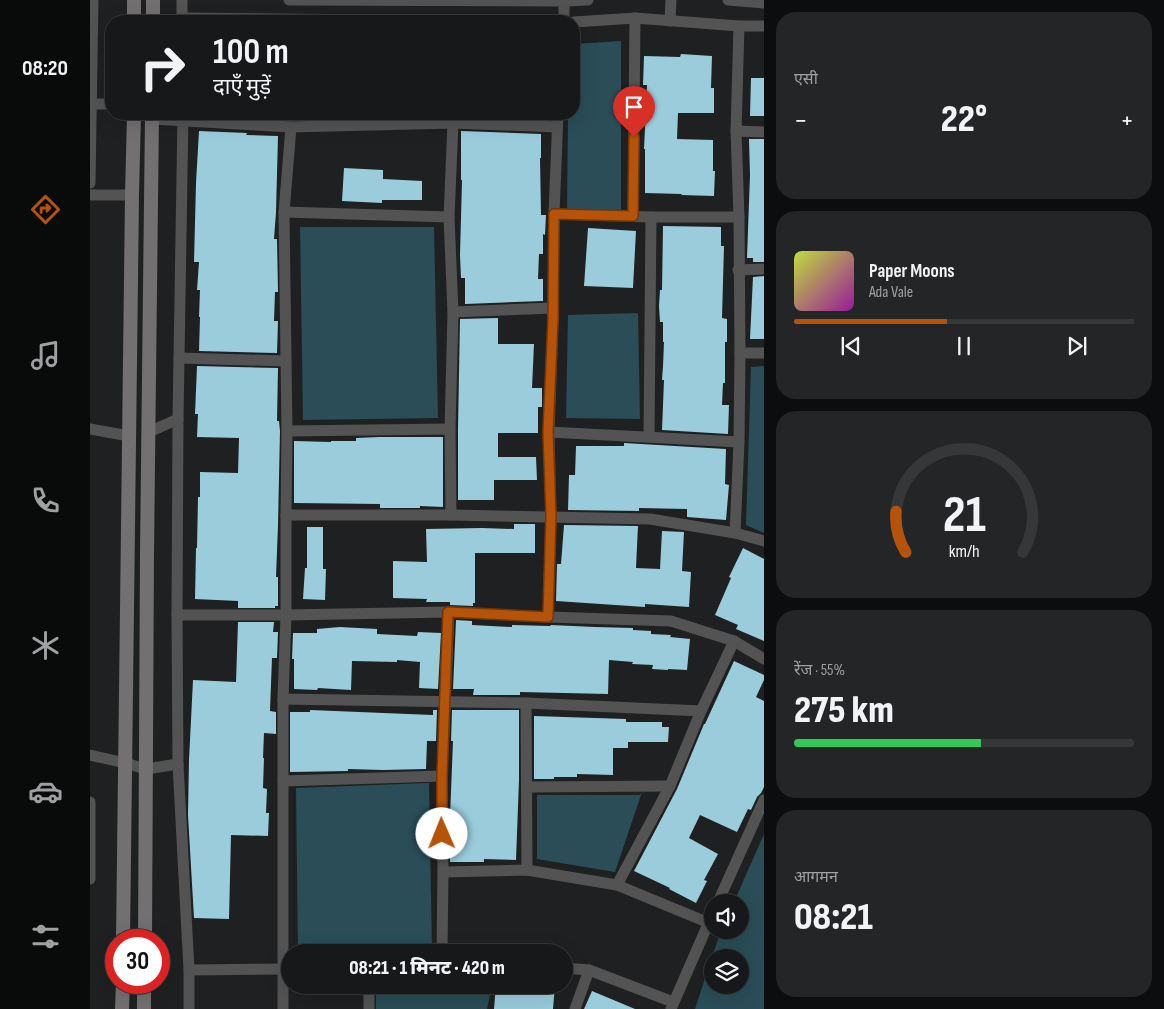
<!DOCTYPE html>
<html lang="hi">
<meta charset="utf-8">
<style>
body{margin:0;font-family:"Sofia Sans Condensed","Noto Sans Devanagari",sans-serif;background:#232526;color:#f1f3f6;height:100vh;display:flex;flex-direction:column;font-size:19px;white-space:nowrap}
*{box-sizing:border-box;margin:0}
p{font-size:16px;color:#9ea0a2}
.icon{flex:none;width:28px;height:28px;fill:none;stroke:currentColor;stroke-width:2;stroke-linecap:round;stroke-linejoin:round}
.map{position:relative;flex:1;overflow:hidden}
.sheet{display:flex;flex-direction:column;gap:12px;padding:12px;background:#0c0d0e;width:400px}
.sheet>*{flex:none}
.banner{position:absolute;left:15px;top:15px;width:475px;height:105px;border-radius:20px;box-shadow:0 5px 20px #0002,0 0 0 1px #353738;background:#161819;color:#f1f3f6;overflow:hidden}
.controls{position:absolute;left:614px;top:894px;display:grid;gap:10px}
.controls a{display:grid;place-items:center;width:45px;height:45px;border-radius:50%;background:#161819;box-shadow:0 5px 20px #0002,0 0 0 1px #353738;font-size:25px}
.speed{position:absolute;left:15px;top:929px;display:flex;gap:10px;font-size:25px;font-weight:700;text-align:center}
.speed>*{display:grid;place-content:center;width:65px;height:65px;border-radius:50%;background:#161819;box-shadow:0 5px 20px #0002,0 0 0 1px #353738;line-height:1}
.speed .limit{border:8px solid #d22;background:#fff;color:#111}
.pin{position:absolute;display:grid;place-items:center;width:42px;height:42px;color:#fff;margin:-51px -21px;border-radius:50% 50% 50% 0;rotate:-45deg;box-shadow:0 0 5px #0007}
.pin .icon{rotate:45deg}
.me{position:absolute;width:55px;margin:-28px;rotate:359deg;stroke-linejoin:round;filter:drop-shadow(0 0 4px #0008)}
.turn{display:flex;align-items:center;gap:18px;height:105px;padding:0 25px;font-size:22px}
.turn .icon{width:65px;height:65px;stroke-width:2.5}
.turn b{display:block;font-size:35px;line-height:42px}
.big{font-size:38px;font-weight:800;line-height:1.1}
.sheet .card{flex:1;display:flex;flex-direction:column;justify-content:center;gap:8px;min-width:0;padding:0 18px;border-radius:20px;background:#232526}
.sheet .dial{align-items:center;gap:0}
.dial svg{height:130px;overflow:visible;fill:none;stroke:#353738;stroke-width:7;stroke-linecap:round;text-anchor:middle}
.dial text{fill:#f1f3f6;stroke:none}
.song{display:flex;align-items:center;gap:15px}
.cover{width:60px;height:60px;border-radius:8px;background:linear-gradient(135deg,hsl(70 70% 55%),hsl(300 70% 35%))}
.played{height:5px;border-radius:2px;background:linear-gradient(90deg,#b45309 45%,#353738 45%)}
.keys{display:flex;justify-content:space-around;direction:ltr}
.heat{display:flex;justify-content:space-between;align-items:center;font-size:28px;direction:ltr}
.charge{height:8px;border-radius:4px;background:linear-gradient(90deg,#34c759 55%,#353738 0)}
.trip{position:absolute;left:191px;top:944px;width:292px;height:50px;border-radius:25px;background:#161819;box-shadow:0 5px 20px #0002,0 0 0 1px #353738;font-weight:800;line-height:50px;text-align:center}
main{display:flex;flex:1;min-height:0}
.tabs{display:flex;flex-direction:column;width:90px;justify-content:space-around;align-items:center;background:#090a0a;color:#9ea0a2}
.tabs .icon{width:35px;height:35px}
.tabs .current{color:#b45309}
.tabs b{font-size:22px;color:#f1f3f6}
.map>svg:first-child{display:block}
.green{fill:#2a4d57;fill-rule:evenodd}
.building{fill:#9accdc}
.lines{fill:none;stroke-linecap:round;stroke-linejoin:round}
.minor{stroke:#545353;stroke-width:11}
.secondary{stroke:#727070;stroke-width:14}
.route-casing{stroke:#753606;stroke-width:12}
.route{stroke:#b45309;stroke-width:9}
</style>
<main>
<nav class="tabs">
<b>08:20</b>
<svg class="icon current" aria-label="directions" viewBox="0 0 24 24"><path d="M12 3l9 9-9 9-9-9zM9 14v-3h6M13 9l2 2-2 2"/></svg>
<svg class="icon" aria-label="music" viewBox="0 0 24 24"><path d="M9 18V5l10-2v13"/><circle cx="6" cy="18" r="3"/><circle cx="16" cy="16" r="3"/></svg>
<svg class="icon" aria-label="phone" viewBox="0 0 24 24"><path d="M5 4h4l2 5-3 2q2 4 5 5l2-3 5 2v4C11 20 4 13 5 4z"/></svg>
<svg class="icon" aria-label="climate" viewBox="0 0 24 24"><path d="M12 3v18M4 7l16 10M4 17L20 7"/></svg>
<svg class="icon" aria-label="car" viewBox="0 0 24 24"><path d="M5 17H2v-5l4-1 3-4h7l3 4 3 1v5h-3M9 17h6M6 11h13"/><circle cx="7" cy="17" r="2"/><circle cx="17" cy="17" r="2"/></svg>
<svg class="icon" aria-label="filters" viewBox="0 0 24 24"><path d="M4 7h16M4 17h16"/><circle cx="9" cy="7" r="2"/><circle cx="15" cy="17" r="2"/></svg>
</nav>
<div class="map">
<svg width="674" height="1009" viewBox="0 0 674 1009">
<rect width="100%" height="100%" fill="#1e2021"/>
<g class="green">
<polygon points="531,41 531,210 477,213 478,114 484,114 484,44"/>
<polygon points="210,227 344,227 348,418 213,420"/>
<polygon points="548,313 550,419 476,418 478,315"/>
<polygon points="674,366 674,533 656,525 661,367"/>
<polygon points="339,783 342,952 208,952 206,788"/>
<polygon points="552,792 525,872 447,859 447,795 550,795"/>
<path d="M674,834V1009H605L631,930H650V902H644ZM622,958H650V985H622Z"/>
<polygon points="286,985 402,985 397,1009 286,1009"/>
</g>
<g class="building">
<polygon points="591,54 622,56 621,88 624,88 624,113 588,113 587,139 623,140 623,171 625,171 624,196 591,195 592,194 555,193 555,149 554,149 557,85 553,85 554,56 590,57"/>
<polygon points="661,78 674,78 674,116 660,116"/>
<polygon points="109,131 157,133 156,135 188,136 186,212 184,239 187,239 188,292 185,292 184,321 188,321 187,353 109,351 110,317 109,317 110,290 107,290 109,262 104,262 106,183"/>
<polygon points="371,131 451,134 451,158 450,158 451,215 456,215 455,235 453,234 453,254 449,254 448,279 453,279 453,301 375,304 375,278 371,278 370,255 372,180 371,180"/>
<polygon points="659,139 674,139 674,262 663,262 663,258 657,258 660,175"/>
<polygon points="254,168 293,170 293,179 332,181 332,200 292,200 292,203 252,201"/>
<polygon points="573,226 631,227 631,246 634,246 632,318 637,319 637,342 635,342 635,383 633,383 632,405 639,405 638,434 572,430 574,380 572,380 573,366 574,342 573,342 573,322 570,322 569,306 570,290 572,290"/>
<polygon points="498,228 546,231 543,288 494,286"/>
<polygon points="674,276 674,339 660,339 663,277"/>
<polygon points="408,318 408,344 444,344 442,388 452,388 452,407 448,407 448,433 408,433 408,457 446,457 447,480 404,480 404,500 368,500 368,429 370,319"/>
<polygon points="107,366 188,368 187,421 189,421 190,431 188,525 186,577 188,577 188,606 185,606 185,608 148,608 148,601 105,599 106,548 107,548 108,497 110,497 110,472 148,473 149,438 107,437 108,414 105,414"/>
<polygon points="289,437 353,437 353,507 330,506 330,508 290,508 290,504 204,503 204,441 241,442 241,441 266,441 266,438"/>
<polygon points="534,443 636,449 635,484 639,485 636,520 597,517 597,509 549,508 549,511 478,510 479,475 485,475 486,446 534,446"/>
<polygon points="424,524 445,524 445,553 385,553 385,603 383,603 383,606 360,605 360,602 336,602 337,599 303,598 303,561 337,562 336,529 392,528 424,529"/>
<polygon points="474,525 548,526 546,568 570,569 572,531 594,532 592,571 601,572 599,607 555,604 555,607 466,601 467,564 471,564"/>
<polygon points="217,527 233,527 233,569 236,569 235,600 213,599 215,568 217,568"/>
<polygon points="653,548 674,559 674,641 646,629 648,625 625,615 641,578 639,577"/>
<polygon points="366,620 382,621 382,625 422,627 422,625 460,626 461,625 505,627 543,628 543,630 561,631 561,634 581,635 580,637 600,639 597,670 578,669 578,670 562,669 563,665 542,664 543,662 519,660 518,694 430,692 430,695 383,695 384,689 363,689"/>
<polygon points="148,622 184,622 183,632 188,632 187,658 182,658 180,710 180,711 186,712 186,734 174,733 173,758 174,758 173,788 177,789 176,813 179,813 178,836 141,835 139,919 104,918 98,815 99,760 103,680 146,682"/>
<polygon points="250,627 287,629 287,634 327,636 328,632 351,633 348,689 329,688 330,662 307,660 307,662 262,661 261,690 228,688 227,690 204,689 204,659 202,659 203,633 227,633 227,629"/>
<polygon points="644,661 674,675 674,680 666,697 674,701 674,787 671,793 667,797 661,810 658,809 647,832 610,815 599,838 628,854 614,880 617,881 606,903 579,889 580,888 544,871 587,789 614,724 615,724"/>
<polygon points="220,710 343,715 343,710 347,710 346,741 337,741 336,769 293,770 258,769 258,771 200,772 200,712 220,712"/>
<polygon points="362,710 429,710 429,780 426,860 394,859 394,862 360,862 360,817 363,741 361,741"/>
<polygon points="444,716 536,719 536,722 572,722 572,727 579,727 578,742 538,742 538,748 523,748 523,775 487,774 487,777 464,777 464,779 444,779"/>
<polygon points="406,985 465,985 463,1009 404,1009"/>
<polygon points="502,991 545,1009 494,1009"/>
</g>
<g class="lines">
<g class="minor">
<polyline points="199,0 474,1 498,0"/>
<polyline points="638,0 674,3"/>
<polyline points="92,18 383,21"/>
<polyline points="92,21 92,0"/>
<polyline points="474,21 474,0"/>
<polyline points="580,21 581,0"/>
<polyline points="484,22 545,18 649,26 674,26"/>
<polyline points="0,104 21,104"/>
<polyline points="93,114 88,419 87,615 88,764 99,970 99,1009"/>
<polyline points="62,119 201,127 363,123 467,127"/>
<polyline points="646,131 674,132"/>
<polyline points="0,183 3,0"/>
<polyline points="0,195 42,195"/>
<polyline points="194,212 359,217"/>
<polyline points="464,214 561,217 649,217"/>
<polyline points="543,216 545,18"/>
<polyline points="648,270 674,269"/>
<polyline points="363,312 463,308"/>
<polyline points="650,353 674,353"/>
<polyline points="89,358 196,361"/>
<polyline points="0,429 39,436"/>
<polyline points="197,431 360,429"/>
<polyline points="59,432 88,419"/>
<polyline points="459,432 649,442"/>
<polyline points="559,437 561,217"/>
<polyline points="196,515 361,515 560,519 645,533 674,541"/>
<polyline points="361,515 360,429 363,312 359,217 363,123"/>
<polyline points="645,533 649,442 650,353 649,217 646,131 649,26"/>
<polyline points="87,615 196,615 359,612 458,617 581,621 644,641 674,659"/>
<polyline points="458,617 461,516 459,432 463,320 464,214 468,114"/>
<polyline points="193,699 436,703 611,711"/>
<polyline points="436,703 437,870"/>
<polyline points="0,755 35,763 56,769 88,764"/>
<polyline points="193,781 352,776"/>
<polyline points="437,787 580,786"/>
<polyline points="0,802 0,879"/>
<polyline points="353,872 437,870 527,885 619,923"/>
<polyline points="527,885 580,786 611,711 644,641"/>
<polyline points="628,902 674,800"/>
<polyline points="352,952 353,872 352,776 359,612"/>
<polyline points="475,968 499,970 583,1002"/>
<polyline points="99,970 200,969"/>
<polyline points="193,1009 193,699 196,615 196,515 197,431 194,212 201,127"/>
<polyline points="279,1009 279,985"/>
<polyline points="485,1009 499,970"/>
<polyline points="581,1009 622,915"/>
</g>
<g class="secondary">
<polyline points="44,21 44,0"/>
<polyline points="63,21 63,0"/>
<polyline points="33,940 42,195 44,114"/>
<polyline points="55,940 57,553 62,114"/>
<polyline points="32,1009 33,982"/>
<polyline points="54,1009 54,982"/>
</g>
</g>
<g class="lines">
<defs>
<polyline id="route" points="352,834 352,776 358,612 458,617 461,516 458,432 463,320 464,214 543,216 544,137"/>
</defs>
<use href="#route" class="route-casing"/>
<use href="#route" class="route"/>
</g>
</svg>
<div class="controls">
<a><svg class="icon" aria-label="sound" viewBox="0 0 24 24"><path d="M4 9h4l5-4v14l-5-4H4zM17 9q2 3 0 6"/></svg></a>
<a><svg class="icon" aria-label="layers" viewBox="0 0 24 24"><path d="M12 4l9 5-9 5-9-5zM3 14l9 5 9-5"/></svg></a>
</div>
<div class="speed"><div class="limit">30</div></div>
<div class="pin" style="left:544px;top:137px;background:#d93025"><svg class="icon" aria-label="arrive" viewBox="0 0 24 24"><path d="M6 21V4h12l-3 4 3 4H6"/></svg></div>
<svg class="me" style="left:352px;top:834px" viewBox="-20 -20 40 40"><circle r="19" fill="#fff"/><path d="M0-13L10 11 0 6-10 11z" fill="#b45309"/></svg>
<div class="trip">08:21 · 1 मिनट · 420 m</div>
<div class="banner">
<div class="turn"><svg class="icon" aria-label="right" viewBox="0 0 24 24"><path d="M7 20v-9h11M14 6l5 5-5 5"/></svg><div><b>100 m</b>दाएँ मुड़ें</div></div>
</div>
</div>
<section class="sheet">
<div class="card"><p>एसी</p>
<div class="heat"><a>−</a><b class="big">22°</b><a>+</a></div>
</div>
<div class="card">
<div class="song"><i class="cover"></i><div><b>Paper Moons</b><p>Ada Vale</p></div></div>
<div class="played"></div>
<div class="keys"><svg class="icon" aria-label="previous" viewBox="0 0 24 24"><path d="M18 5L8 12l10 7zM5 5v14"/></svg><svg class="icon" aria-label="pause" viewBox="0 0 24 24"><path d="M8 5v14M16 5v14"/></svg><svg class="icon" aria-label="next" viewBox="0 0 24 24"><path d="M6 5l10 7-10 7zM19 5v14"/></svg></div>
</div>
<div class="card dial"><svg viewBox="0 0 100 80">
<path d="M14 69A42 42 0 1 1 86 69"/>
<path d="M14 69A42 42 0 0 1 8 44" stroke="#b45309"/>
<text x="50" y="56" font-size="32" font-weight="700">21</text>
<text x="50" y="72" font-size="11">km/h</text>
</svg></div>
<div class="card"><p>रेंज · 55%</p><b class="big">275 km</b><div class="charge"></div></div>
<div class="card"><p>आगमन</p><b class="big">08:21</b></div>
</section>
</main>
